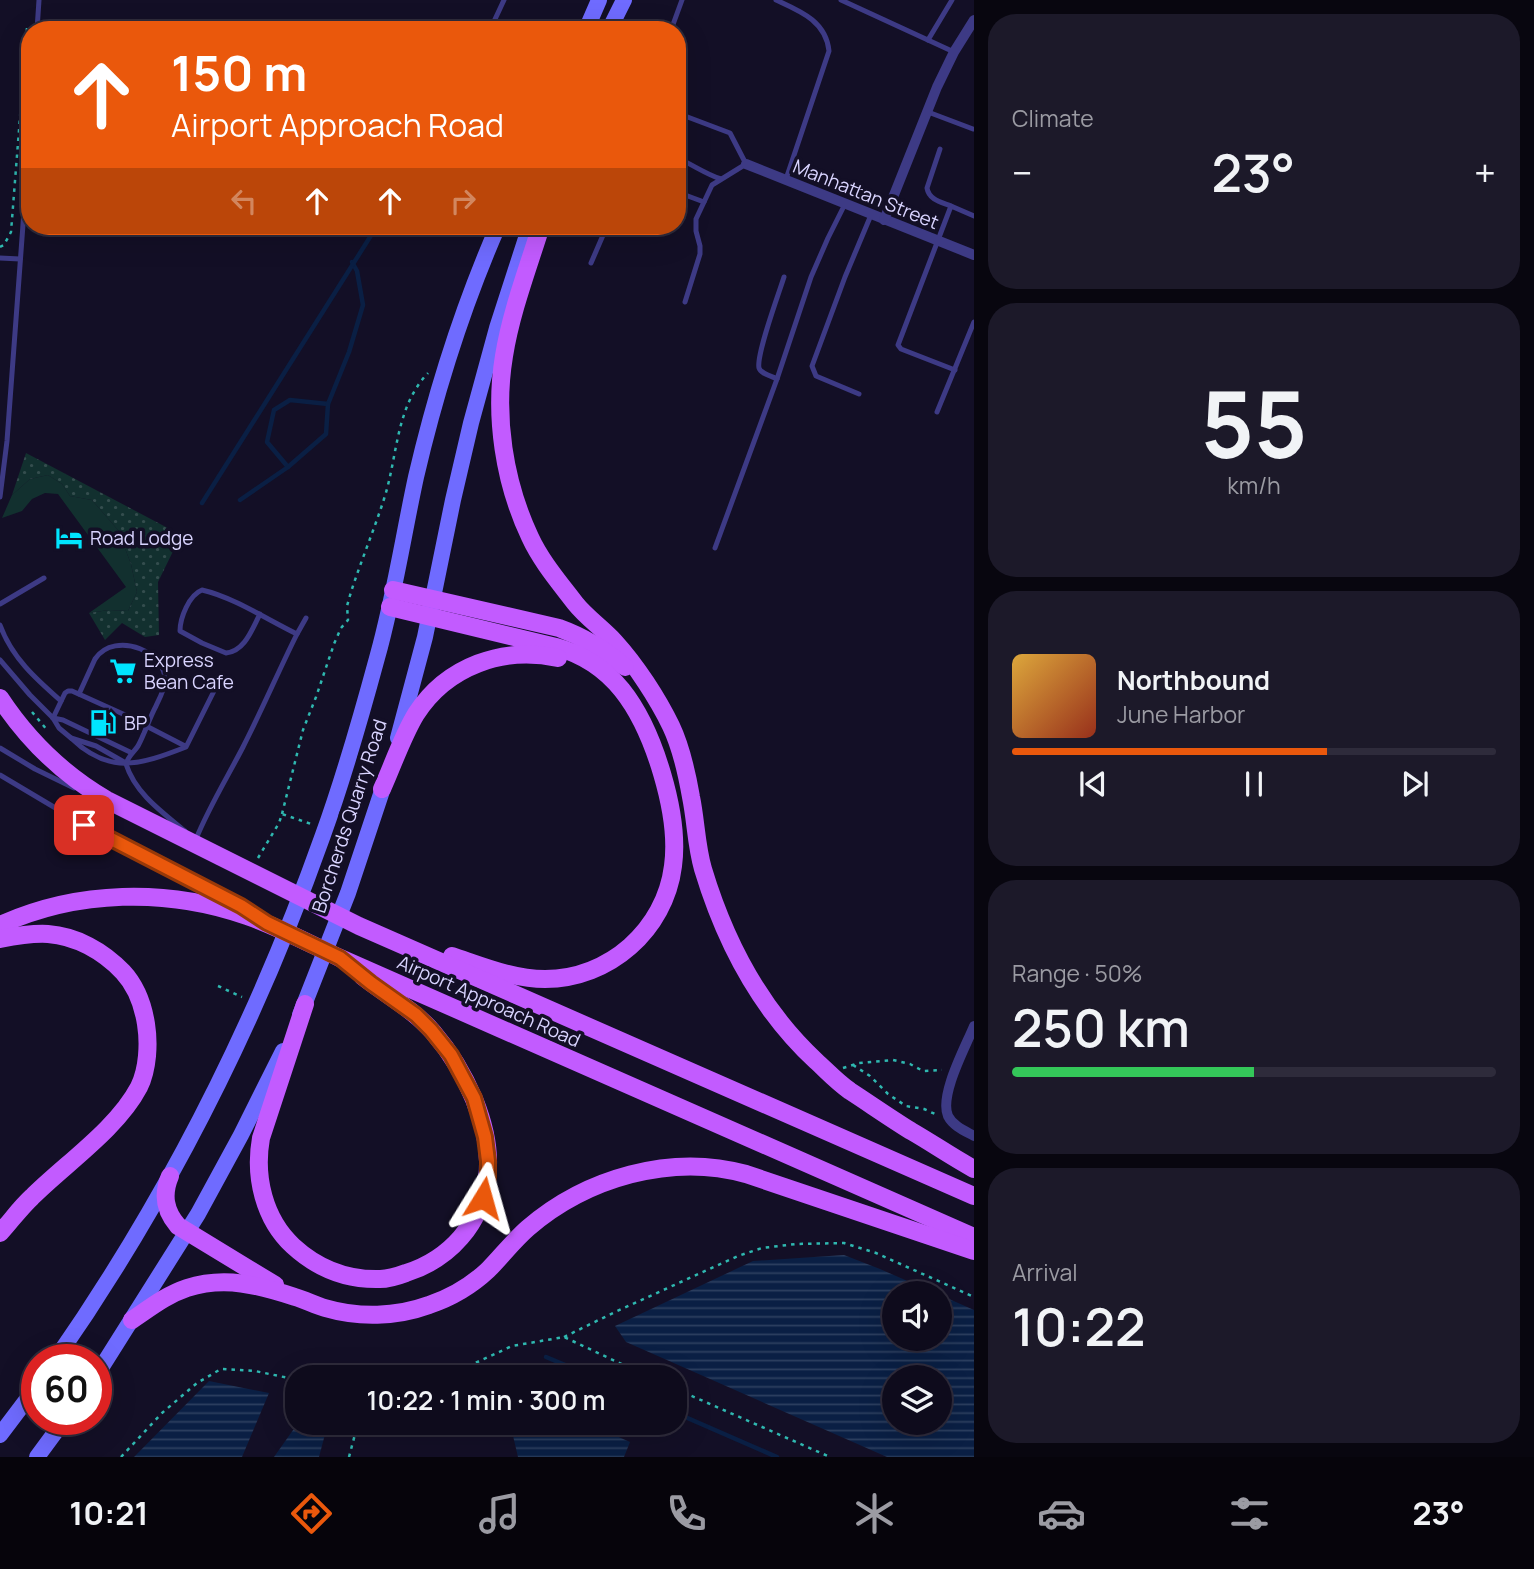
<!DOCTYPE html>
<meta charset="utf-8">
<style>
body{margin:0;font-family:Manrope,sans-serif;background:#1c1929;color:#f1f3f6;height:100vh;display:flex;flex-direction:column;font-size:26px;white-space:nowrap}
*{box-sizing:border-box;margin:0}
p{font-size:23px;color:#9b9ba3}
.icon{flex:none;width:38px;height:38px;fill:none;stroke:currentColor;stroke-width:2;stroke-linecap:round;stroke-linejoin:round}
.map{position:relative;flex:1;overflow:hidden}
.side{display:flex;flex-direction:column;gap:14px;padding:14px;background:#08060f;width:560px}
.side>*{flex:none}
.hud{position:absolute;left:21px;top:21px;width:665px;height:214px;border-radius:28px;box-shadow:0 7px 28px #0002,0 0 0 2px #2e2b3b;background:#ea580c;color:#fff;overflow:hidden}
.tools{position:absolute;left:882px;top:1281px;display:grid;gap:14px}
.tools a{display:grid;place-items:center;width:70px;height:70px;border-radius:50%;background:#0e0b1c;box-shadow:0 7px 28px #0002,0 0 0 2px #2e2b3b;font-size:35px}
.speed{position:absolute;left:21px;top:1344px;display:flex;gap:14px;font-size:35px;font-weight:700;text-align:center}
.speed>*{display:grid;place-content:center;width:91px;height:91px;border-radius:50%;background:#0e0b1c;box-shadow:0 7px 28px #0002,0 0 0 2px #2e2b3b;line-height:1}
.speed .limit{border:10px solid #d22;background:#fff;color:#111}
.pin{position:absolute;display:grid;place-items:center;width:60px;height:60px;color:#fff;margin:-30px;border-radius:14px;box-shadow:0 4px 10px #0006}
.me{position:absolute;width:77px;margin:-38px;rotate:8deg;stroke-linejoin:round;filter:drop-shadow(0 0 5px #0008)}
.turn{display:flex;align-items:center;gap:24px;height:147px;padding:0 35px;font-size:32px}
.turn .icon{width:91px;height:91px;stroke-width:2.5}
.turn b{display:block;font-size:49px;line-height:60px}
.lanes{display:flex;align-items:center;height:66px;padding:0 35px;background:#0003;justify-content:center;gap:35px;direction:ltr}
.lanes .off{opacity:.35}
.big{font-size:52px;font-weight:600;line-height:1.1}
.side .tile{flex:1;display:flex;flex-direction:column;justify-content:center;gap:10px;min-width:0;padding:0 24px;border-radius:28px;background:#1c1929}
.side .dial{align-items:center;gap:0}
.dial b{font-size:91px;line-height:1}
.song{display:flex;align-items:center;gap:21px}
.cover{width:84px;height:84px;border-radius:10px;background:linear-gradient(135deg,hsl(40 70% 55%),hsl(10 70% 35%))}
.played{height:7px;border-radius:4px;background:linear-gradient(90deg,#ea580c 65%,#2e2b3b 65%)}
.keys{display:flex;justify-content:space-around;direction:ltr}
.heat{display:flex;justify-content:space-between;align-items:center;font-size:38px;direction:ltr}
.charge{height:10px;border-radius:5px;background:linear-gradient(90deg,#34c759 50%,#2e2b3b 0)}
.trip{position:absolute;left:285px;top:1365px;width:402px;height:70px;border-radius:28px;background:#0e0b1c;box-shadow:0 7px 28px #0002,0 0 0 2px #2e2b3b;font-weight:600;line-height:70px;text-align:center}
.menu{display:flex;height:112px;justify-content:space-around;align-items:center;background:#06040b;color:#9b9ba3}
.menu .icon{width:49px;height:49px}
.menu .selected{color:#ea580c}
.menu b{font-size:32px;color:#f1f3f6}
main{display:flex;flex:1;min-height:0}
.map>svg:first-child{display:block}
.grass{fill:#12302f}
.park{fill:url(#park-dots)}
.water{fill:url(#water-rules);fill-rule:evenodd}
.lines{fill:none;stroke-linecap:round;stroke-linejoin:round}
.stream{stroke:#0a1f44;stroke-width:4.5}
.path{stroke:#2fb8b0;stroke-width:2.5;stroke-dasharray:3.5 5;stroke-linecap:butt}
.lane{stroke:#3d3a85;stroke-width:5}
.street{stroke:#3d3a85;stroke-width:10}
.secondary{stroke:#6f6bff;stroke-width:16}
.primary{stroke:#c25bff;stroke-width:18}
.route-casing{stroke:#983908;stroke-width:18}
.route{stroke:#ea580c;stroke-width:12}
.labels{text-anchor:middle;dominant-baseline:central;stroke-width:7;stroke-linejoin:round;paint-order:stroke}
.street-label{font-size:19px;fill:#d9d4ff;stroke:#130f26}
.poi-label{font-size:19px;fill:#d9d4ff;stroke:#130f26;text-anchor:start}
</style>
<main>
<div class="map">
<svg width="974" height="1457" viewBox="0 0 974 1457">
<defs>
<pattern id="park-dots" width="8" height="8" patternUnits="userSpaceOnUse" patternTransform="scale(1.75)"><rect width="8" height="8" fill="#12302f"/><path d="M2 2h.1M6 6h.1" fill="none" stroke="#344d4e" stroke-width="1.8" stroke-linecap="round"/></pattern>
<pattern id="water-rules" width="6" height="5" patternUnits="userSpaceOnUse" patternTransform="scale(1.75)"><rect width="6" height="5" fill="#0a1f44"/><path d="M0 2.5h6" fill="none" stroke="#2d3f60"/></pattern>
</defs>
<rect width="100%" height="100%" fill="#130f26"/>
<polygon class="grass" points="48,475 62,484 70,496 92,500 118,530 131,564 137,592 128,611 109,610 89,613 126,587 58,494 45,493 32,499 22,511 2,518 12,495 30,479"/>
<polygon class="park" points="26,453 181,535 158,582 159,635 145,637 122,623 105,640 89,613 109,610 128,611 137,592 131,564 118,530 92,500 70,496 62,484 48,475 30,479 12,495"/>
<g class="water">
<path d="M844,1255L880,1269L935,1293H894V1339H940V1295L974,1310V1457H887L626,1342L615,1326L753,1261ZM894,1377H940V1423H894Z"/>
<polygon points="209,1381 269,1393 242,1457 134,1457"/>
<polygon points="298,1423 328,1423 319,1457 274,1457"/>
<polygon points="510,1423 587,1423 630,1442 624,1457 518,1457"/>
</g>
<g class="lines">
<g class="stream">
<polyline points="288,467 267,442 274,410 290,400 328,404 349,352 363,305 357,271 352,262"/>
<polyline points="240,500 288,467 326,434 328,404"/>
<polyline points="202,503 377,226"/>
<polyline points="546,1357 594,1377"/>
<polyline points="676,1413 777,1457"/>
</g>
<g class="path">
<polyline points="0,247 4,245 11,232 27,28"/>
<polyline points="32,712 48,731"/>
<path d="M282,814L303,730L316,697L334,644L341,628L348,620L347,606L351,592C361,561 374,530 384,499C398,456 395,408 428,373"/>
<polyline points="258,858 279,823 282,814 311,824"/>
<polyline points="218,986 242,997"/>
<polyline points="853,1065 870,1076 888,1094 906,1106 924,1109 935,1114"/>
<polyline points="843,1068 859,1063 893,1060 910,1064 923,1071 942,1070"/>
<polyline points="564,1337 615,1312 738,1256 762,1248 796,1244 844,1243 876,1253 974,1297"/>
<polyline points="445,1377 512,1346 564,1337 649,1377"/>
<polyline points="676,1389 830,1457"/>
<polyline points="121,1457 162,1413 197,1383 221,1369 255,1371 298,1380"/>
<polyline points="349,1457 358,1423"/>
</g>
<g class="lane">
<path d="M776,0C800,11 826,21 829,51L786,179"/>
<polyline points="841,0 954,52"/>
<polyline points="37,30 39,0"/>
<polyline points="490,30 504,0"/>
<polyline points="671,30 682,0"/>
<polyline points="928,40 952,0"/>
<polyline points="928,112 973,129"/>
<polyline points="677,113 730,133 746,164 712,185 696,219 696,231 700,246 700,254 685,302"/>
<path d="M940,149L927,188C929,200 941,202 951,206"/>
<path d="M677,158C692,164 705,174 721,179"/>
<polyline points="677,192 704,202"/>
<polyline points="0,258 20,259"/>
<polyline points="591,263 607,226"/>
<polyline points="955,370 901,349 898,345 951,206 974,216"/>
<path d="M777,379C772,376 761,374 759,368C756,355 779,293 784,277"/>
<polyline points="859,394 816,376 812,366 845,277 871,215"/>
<polyline points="937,412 974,322"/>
<polyline points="0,497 7,441 30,130"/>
<polyline points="715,548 777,379 811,277 828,238 845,204"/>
<polyline points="0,604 44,578"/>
<path d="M0,625C12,658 36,679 61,701"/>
<polyline points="297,634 306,618"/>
<polyline points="0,660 30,695 53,718 59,728 71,738 96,746 124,762"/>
<path d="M79,694L95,659C115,629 172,653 164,685C163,693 159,699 156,706C149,719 145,733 138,746C134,752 128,756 126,764C135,793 162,812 185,831"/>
<polyline points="53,718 65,693 68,691 72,691 123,714 185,746"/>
<polyline points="53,718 63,720 132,753"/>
<path d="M71,738C109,775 140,765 186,747L219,681"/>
<polyline points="0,748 35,769 74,788"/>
<polyline points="0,775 84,825 238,905"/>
<path d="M196,839C209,807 227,778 243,747C262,710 278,672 297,634C268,620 233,597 202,590C189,595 180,618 180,631L202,643L226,653C245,651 252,629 260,614"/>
</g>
<g class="street">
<polyline points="746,164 974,255"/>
<polyline points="884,220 937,87 954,52 974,20"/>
<path d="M974,1026C966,1046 939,1095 948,1116C953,1126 965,1131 974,1136"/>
</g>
<g class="secondary">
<polyline points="586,30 599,0"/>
<polyline points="609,30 624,0"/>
<polyline points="398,738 425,637 453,500 471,423 497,328 530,226"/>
<polyline points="300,1015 348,893 386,779"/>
<path d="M55,1360C168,1198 257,1021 323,835C344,777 361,717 377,658C394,598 403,537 416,477C436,391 463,306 498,226"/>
<polyline points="96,1376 198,1214 241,1135 283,1051"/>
<polyline points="0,1435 37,1386"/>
<polyline points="37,1457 65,1419"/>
</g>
<g class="primary">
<path d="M541,226C528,268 511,312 504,356C494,416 504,482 530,537C541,561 559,582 575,603C586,617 602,628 615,642C636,665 658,699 671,726C681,747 687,774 691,797C696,821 696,845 703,869C725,942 760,1009 816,1061C827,1071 837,1082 850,1091C870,1104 890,1118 911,1131C932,1143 952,1157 974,1169"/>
<path d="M393,590L559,628C584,637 605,650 625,667"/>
<path d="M390,607L556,647C582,654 605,669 622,690C654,730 680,815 673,866C665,930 609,979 545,979C513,979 482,966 452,956"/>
<path d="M0,698C27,739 64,775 107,800L359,926L974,1196"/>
<path d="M382,789C393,765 402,737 416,714C447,666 503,646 558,658"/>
<path d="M0,925C77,890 167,888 247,916C279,927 310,944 340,958L974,1237"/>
<path d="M0,939C15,936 32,933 48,934C76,936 103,951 123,972C136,986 143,1005 146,1024C149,1043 148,1069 139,1087C117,1129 65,1164 32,1197C20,1208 11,1221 0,1233"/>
<path d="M305,1004L261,1138C254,1177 264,1219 293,1246C317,1268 347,1280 380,1279C389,1279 398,1276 406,1273C450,1259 481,1224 487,1178C494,1128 464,1068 433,1032C413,1009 386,995 362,976"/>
<path d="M170,1176C162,1195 165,1211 178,1226L275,1285"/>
<path d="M132,1320C150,1308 166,1295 187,1288C225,1276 258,1285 295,1297C305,1300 315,1305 325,1308C359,1318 396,1317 429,1305C450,1298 472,1285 488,1270C502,1256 513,1241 528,1228C586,1178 671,1153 746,1174L974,1251"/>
</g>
</g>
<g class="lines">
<defs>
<polyline id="route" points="84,825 241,906 267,923 340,958 371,983 416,1015 431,1030 451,1055 474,1098 485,1137 488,1161 488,1177 483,1198"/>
</defs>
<use href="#route" class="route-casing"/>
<use href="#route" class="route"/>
</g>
<defs>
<symbol id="hotel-bare" viewBox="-9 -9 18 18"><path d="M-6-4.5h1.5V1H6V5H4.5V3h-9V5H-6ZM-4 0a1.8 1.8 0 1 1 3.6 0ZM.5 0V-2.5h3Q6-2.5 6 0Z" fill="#00e5ff" stroke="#130f26" stroke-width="2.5" paint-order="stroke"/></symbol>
<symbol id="supermarket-bare" viewBox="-9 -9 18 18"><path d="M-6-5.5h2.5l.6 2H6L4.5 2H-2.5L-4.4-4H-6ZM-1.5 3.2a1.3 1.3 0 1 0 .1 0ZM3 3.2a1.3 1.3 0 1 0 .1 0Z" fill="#00e5ff" stroke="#130f26" stroke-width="2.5" paint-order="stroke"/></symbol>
<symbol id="fuel-bare" viewBox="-9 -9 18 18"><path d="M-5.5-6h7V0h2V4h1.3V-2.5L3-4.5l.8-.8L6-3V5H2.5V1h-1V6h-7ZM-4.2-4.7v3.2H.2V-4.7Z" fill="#00e5ff" stroke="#130f26" stroke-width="2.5" paint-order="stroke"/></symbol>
</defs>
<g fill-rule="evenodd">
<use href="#hotel-bare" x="50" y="519" width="38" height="38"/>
<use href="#supermarket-bare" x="104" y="652" width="38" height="38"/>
<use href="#fuel-bare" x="84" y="704" width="38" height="38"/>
</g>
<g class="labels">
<g class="street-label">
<text transform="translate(866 194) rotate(22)">Manhattan Street</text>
<text transform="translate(349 816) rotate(-72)">Borcherds Quarry Road</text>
<text transform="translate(489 1001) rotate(24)">Airport Approach Road</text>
</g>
<g class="poi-label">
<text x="90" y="538">Road Lodge</text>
<text x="144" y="660">Express<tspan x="144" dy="22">Bean Cafe</tspan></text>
<text x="124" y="723">BP</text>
</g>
</g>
</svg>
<div class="tools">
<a><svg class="icon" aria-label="sound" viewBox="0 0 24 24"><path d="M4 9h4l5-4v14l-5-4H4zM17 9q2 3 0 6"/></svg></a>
<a><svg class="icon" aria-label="layers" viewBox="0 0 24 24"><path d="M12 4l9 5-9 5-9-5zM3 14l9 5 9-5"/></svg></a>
</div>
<div class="speed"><div class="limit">60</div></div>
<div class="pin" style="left:84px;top:825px;background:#d93025"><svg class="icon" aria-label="arrive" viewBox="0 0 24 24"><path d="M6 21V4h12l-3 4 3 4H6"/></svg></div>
<svg class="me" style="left:483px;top:1198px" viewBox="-20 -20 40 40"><path d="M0-17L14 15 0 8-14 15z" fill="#ea580c" stroke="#fff" stroke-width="4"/></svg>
<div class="trip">10:22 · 1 min · 300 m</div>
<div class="hud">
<div class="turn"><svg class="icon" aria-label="ahead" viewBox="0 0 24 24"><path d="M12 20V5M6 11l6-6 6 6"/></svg><div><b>150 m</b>Airport Approach Road</div></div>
<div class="lanes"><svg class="icon off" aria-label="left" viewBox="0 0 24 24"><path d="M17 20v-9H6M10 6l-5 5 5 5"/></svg><svg class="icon" aria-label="ahead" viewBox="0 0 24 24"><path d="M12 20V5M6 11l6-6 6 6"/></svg><svg class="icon" aria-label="ahead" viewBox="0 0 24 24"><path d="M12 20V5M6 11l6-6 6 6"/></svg><svg class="icon off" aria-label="right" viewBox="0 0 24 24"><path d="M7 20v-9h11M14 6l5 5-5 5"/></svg></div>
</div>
</div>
<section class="side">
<div class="tile"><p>Climate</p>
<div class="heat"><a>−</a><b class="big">23°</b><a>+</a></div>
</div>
<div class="tile dial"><b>55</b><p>km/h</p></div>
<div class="tile">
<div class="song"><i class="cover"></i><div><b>Northbound</b><p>June Harbor</p></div></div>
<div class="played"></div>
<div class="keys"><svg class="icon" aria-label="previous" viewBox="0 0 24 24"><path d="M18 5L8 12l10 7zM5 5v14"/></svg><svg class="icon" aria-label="pause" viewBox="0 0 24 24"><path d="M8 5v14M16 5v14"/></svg><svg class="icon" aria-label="next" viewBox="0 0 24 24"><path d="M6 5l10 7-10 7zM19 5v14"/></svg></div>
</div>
<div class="tile"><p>Range · 50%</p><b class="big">250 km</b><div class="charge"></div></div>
<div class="tile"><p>Arrival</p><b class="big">10:22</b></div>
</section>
</main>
<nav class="menu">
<b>10:21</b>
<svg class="icon selected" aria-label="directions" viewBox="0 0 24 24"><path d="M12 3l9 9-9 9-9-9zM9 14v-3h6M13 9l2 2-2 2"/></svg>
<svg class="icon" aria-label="music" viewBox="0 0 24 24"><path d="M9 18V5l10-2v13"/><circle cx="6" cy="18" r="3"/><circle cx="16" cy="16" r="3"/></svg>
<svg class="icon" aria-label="phone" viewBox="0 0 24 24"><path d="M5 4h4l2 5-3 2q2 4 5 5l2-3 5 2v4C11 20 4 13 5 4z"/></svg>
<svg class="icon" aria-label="climate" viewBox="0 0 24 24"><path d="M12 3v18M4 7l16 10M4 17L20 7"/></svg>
<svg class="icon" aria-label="car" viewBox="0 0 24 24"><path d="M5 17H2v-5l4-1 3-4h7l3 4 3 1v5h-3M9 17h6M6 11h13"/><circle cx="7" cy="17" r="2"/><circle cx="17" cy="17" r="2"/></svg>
<svg class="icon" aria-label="filters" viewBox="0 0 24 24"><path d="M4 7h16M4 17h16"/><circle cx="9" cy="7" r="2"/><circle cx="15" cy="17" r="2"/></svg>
<b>23°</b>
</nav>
